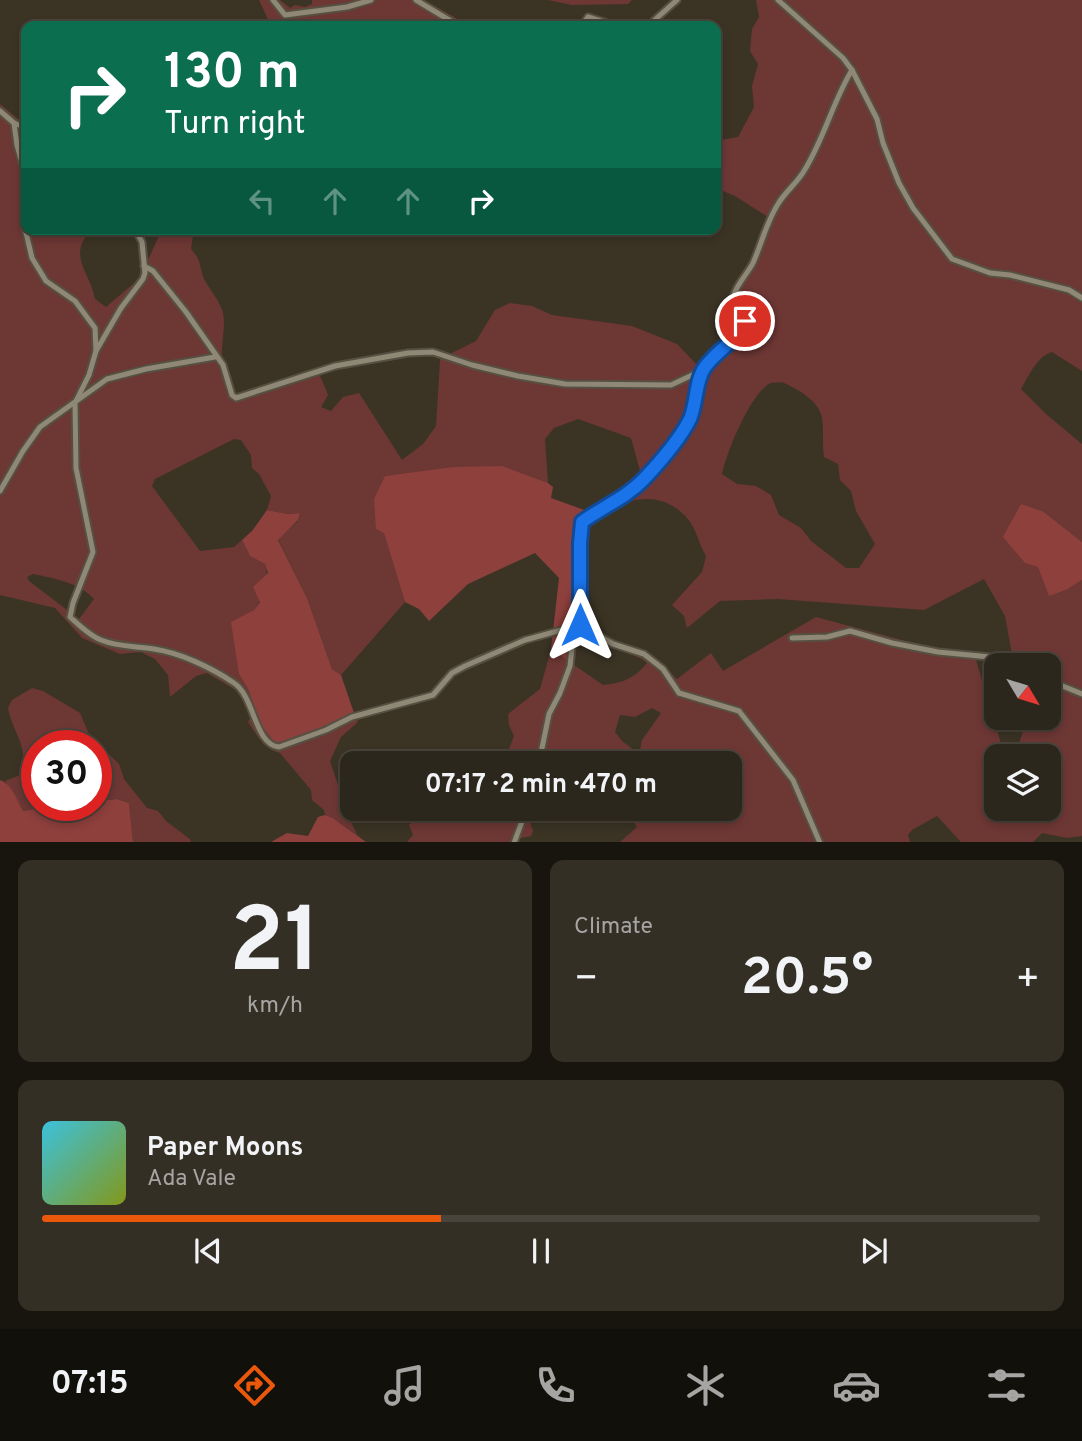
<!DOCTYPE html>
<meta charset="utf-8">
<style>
body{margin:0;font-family:Overpass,sans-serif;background:#342f25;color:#f1f3f6;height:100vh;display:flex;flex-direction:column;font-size:26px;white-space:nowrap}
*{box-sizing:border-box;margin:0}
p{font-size:23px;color:#a6a5a3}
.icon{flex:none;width:38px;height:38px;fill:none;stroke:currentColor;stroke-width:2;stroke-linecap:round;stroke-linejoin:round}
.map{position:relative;height:842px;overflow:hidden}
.panel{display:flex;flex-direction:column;gap:18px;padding:18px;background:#18150f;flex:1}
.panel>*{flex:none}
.hud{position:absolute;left:21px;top:21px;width:700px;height:214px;border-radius:14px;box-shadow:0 4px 10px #0003,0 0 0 2px #48443b;background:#0b6e4f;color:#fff;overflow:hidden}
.needle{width:46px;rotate:128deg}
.fabs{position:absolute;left:984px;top:653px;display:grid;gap:14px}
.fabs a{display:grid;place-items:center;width:77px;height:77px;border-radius:14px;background:#2c271c;box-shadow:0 4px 10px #0003,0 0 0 2px #48443b;font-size:35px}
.speed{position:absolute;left:21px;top:730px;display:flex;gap:14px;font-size:35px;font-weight:700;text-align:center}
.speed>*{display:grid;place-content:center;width:91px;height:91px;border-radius:50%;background:#2c271c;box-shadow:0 4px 10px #0003,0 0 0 2px #48443b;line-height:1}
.speed .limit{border:10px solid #d22;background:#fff;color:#111}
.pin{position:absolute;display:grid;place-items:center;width:60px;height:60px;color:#fff;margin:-30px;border:4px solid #fff;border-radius:50%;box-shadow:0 2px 7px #0007}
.me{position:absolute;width:77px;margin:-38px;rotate:0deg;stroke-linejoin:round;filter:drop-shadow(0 0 5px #0008)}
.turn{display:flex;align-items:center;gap:24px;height:147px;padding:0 28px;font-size:32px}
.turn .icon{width:91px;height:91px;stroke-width:2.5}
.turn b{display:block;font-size:49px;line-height:60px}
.lanes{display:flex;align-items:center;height:66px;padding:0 28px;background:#0003;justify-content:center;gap:35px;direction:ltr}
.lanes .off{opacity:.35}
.big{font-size:52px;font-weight:700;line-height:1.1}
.panel .card{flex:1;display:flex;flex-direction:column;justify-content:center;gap:10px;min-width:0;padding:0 24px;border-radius:14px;background:#342f25}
.panel .dial{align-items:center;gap:0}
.dial b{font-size:91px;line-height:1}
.song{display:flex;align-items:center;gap:21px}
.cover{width:84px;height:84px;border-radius:10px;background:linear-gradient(135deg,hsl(190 70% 55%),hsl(70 70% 35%))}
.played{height:7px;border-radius:4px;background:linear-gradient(90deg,#ea580c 40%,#48443b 40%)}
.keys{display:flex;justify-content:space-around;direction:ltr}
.heat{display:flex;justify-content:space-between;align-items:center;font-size:38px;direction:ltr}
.panel .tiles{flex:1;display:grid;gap:18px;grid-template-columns:1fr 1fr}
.card:last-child{grid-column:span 2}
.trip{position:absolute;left:340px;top:751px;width:402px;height:70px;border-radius:14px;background:#2c271c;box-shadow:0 4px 10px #0003,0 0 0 2px #48443b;font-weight:700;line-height:70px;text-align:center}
.tabs{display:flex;height:112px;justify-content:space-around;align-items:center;background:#12100b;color:#a6a5a3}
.tabs .icon{width:49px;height:49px}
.tabs .selected{color:#ea580c}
.tabs b{font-size:32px;color:#f1f3f6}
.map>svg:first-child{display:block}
.green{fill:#6d3734;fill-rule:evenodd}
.forest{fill:#8e403d}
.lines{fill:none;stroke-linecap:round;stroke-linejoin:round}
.minor-casing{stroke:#565043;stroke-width:9}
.minor{stroke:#8f8876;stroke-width:5}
.route-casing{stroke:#114b97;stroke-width:18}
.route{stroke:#1a73e8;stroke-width:12}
</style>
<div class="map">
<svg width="1082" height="843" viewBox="0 0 1082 843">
<rect width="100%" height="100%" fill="#3b3425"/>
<g class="green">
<polygon points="259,0 280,0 290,8 295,5 305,7 312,4 312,0 424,0 470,26 271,26"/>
<polygon points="548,0 632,0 628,4 572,5"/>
<path d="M756,0H1082V371L1052,352C1037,356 1029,376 1021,389L1046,414L1082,444V542L1044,512L1038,566L1068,589L1082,580V836L1067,838L1042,833L1033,842H961L937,816L912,830L908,835L910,842H620L637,827L628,814L618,809H690L692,812L715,818L729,814L737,803L730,788V763H567L548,759L546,763H493L509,749L514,736L509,725L508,714L540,689L551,649L603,685C622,683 634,679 647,663L642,659L606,644L585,631L584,623L599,630L609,638L655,658L677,679L711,653L723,671L816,617L976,660L1003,750L1016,752L1025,726L1024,718H1048V665H1014L1005,616L984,579L924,610L778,599L720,601L687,628L684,616L672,605L702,572L706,556C698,543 697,529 687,518C657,484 615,502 585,524L587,511L624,494L642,478L631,438L578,419L554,428L545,439L548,483L503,466L385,476L384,532L405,602L341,675L332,669L307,598L278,539L298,521L300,513L288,514L267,510L271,496L259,474L252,468L251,455L241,440L234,439L155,479L152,486L200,551L234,547L242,540L250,556L265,564C270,578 263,598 254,610L239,674L248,689L261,725L293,739L354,713L358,722L341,737L330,761L348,815L357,835L333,818L325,815L324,810L312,800L311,790L280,753C264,749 257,735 248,722L250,718L241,693L207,673L196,676L170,697L168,675L155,659L141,652L120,654L82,638L55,608L0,595V104L18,119L26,123L19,130V141L26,162V229H92C66,256 90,271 95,299L106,307L140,278L162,229H194L191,249C202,261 199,266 204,279C210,290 220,301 223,313C226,328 221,342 222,357C224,368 233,381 235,393L240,394L315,369L408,351L431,348L450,354L476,341L495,310L510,303L532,306L552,315L632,326L677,344L699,367L738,329L740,318L731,306L730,298L733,287L748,266L768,217L735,196L716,188V141L738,137L754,107L752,86L758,64L750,51L752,29L759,17ZM430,355L440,358V361L436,426L423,444L402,460L359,393L343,397L331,411L321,407L328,395L319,373L404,356ZM782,382C797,389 819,400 822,418C824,430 822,444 824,457L838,464L840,480L851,491L856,511L875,544L859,568H846L811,541L801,528L779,515L771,495L756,486L737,484L722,474C726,454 751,391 771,383C775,382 779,383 782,382ZM33,574C53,578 80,583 94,599L79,619L29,581L27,577ZM652,708L661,713L642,740L639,754L622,741L615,732L620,715L635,717ZM996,756H1048V808H996Z"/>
<path d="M32,688L43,691L80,713L89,734L119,764L124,779L147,808L158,811L166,821L191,840L190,843L133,842L129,803L117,799L96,801V746H37V805H55L22,811L5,781L20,775C31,749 13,734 8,708L12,700Z"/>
<polygon points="424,809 532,809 529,819 533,831 531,836 521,838 518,842 406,843 413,835 409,825"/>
</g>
<g class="forest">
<polygon points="503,466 548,483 553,487 551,498 587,511 582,571 585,631 579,632 576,638 574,665 551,649 559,578 535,553 468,584 429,621 419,609 405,602 384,533 376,529 374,499 385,476 454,467"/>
<polygon points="1021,504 1044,512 1082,542 1082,580 1068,589 1049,596 1038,567 1025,563 1003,537"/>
<polygon points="267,510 288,514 300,513 298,520 278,540 307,598 332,669 341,675 354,713 332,724 276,744 261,725 248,689 239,674 231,622 254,610 260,602 253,587 268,573 265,564 250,556 242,540 252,531"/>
<path d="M0,780C12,784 17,800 23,811L55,805H96V801L117,799L129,803L133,842H0Z"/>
<polygon points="325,815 333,818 366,842 271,842 287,833 308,836 318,817"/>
</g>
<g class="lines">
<defs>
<g id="minor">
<polyline points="273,0 285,15 347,7 371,0"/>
<polyline points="416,0 459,26"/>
<polyline points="778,0 843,58 852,70 877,119 883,143 899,183 913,208 952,259 990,273 1010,275 1069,290 1082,298"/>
<polyline points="582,26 588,17 617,26"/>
<polyline points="648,26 677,0"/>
<polyline points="0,111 14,123 17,145 26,177"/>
<polyline points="14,123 26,128"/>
<polyline points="26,210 24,224 32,258 46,281 75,301 95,328 96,351"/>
<path d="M135,229L142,242L145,273L143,279L121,308L96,351L89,375L75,403L76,468L93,552L73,603L70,617C79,625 90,636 101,640C118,647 136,646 154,649C181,653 212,668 234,683C255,697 254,744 279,747L326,730L352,717L433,695L452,673L465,666L525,640L580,625L613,644L644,654L663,669L679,693L739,711L793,780L820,843"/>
<path d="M144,266L153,271L186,312L223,365L232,395L236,398L335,366L408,353L433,352L472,365L518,376L565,384L671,385L703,370L722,348L743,330C745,315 731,308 734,295C737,284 748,273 753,263C762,243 766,223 778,204C785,192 797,183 804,171C824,139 833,101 852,70"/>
<polyline points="0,491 23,451 40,427 107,379 146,369 215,357"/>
<polyline points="792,638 827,637 850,631 892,643 938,652 990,657 1021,665"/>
<polyline points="1048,680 1082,694"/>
<polyline points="539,763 549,714 560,693 570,666 573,638 580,625 580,543 582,522 600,508 627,495 655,467 689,419 696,400 703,370"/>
<polyline points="514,843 527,808"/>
</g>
</defs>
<use href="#minor" class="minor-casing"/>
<use href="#minor" class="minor"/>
</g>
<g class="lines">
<defs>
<path id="route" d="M580,625V543L582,522C602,507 626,498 644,479C660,462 679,441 690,419C697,403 695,381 705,367C716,352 731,343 743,330L745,321"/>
</defs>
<use href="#route" class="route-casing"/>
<use href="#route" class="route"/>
</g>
</svg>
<div class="fabs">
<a><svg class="needle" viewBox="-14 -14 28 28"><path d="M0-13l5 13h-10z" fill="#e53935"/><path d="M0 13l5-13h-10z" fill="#a6a5a3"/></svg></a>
<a><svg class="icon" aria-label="layers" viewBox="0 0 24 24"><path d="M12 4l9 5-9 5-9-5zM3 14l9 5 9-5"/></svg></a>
</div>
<div class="speed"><div class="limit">30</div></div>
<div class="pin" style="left:745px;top:321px;background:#d93025"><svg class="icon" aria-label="arrive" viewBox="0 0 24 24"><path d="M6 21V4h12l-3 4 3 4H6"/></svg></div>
<svg class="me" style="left:580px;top:625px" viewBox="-20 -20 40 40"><path d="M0-17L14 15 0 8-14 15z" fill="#1a73e8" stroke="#fff" stroke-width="4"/></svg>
<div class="trip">07:17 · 2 min · 470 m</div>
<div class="hud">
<div class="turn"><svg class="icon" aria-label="right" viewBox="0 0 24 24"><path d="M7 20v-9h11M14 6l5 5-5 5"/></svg><div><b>130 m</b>Turn right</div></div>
<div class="lanes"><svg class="icon off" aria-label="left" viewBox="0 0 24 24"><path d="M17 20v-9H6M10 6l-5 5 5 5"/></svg><svg class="icon off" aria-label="ahead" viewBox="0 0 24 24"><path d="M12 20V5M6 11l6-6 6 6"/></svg><svg class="icon off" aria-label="ahead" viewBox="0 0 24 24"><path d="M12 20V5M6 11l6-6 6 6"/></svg><svg class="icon" aria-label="right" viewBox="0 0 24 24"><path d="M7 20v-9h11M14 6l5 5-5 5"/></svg></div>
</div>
</div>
<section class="panel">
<div class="tiles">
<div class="card dial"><b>21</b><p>km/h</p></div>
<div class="card"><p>Climate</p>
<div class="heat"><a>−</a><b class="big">20.5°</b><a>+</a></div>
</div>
<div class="card">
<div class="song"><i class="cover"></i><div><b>Paper Moons</b><p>Ada Vale</p></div></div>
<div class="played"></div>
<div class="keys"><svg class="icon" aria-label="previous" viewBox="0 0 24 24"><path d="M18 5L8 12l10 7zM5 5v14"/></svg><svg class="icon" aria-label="pause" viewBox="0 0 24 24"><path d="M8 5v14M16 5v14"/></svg><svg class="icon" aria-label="next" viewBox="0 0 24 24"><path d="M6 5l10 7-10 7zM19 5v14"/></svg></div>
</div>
</div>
</section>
<nav class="tabs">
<b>07:15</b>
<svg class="icon selected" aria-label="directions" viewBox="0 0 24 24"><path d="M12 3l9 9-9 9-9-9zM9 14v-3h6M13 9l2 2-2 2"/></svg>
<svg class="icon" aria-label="music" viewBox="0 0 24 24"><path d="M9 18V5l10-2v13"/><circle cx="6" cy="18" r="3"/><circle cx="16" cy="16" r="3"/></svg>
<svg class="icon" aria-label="phone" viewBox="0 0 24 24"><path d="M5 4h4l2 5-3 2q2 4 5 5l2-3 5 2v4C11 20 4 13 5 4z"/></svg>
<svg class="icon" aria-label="climate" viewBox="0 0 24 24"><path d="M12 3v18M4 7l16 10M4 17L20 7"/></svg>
<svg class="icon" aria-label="car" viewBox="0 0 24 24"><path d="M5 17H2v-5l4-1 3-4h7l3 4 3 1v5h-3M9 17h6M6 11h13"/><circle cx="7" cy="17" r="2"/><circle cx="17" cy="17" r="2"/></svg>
<svg class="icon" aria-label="filters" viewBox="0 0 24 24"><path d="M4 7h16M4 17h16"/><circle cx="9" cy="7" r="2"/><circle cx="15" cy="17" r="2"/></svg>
</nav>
